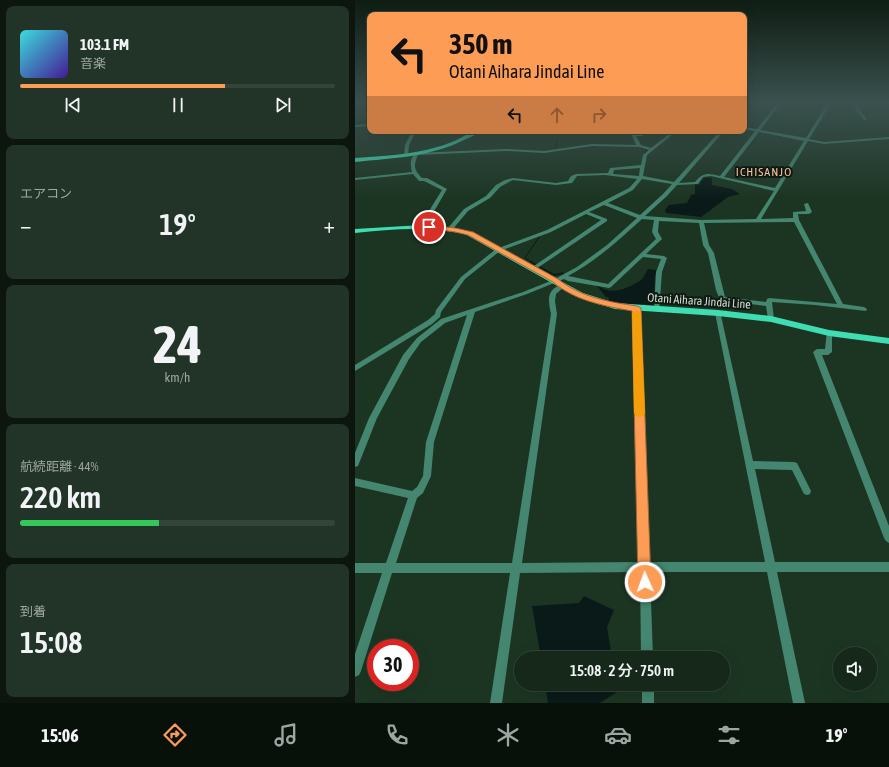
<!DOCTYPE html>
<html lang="ja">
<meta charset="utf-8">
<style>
body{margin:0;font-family:"Asap Condensed","Noto Sans JP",sans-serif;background:#223427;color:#f1f3f6;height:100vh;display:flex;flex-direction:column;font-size:15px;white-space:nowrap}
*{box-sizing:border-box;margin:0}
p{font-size:13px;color:#9da6a2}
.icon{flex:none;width:22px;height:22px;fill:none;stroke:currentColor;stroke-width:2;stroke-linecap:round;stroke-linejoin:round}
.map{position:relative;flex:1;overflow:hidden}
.panel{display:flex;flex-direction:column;gap:6px;padding:6px;background:#0c160e;width:355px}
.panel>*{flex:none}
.top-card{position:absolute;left:12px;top:12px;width:380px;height:122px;border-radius:8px;box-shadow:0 4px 16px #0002,0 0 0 1px #344439;background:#fd9c55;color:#111;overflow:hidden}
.buttons{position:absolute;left:478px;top:647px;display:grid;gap:8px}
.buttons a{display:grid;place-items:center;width:44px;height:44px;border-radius:50%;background:#15281a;box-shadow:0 4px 16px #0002,0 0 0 1px #344439;font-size:20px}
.speed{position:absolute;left:12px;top:639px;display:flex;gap:8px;font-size:20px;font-weight:700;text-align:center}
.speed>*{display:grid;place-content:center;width:52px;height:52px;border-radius:50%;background:#15281a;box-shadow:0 4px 16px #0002,0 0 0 1px #344439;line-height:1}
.speed .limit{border:6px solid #d22;background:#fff;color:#111}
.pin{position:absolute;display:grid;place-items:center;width:34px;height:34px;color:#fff;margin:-17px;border:2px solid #fff;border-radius:50%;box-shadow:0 1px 4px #0007}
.me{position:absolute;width:44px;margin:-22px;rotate:358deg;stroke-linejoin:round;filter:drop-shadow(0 0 3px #0008)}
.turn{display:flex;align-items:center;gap:14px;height:84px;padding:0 16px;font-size:18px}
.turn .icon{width:52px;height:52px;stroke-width:2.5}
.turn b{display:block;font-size:28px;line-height:34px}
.lanes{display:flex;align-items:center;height:38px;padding:0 16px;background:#0003;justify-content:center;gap:20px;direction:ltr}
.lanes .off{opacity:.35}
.big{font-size:30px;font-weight:600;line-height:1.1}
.panel .widget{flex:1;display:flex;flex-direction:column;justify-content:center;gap:6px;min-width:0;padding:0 14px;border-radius:8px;background:#223427}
.panel .dial{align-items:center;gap:0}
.dial b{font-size:52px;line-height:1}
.song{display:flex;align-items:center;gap:12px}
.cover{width:48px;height:48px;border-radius:6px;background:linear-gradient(135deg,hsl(180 70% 55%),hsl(260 70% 35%))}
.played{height:4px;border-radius:2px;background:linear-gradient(90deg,#fd9c55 65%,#344439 65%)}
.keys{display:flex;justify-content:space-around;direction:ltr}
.heat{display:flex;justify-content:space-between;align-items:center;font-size:22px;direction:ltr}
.charge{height:6px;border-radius:3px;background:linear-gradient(90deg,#34c759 44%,#344439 0)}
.trip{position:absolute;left:159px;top:651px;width:216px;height:40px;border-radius:20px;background:#15281a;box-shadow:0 4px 16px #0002,0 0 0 1px #344439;font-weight:600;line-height:40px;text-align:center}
.tab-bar{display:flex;height:64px;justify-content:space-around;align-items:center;background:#08100a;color:#9da6a2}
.tab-bar .icon{width:28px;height:28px}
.tab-bar .current{color:#fd9c55}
.tab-bar b{font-size:18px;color:#f1f3f6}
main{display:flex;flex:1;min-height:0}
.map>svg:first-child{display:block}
.water{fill:#0a1a19}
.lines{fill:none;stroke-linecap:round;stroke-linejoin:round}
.stream-far1{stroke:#0a1a19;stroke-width:1}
.stream{stroke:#0a1a19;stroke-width:1.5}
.minor{fill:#448670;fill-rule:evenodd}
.major{fill:#3edeb2;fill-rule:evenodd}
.route{fill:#fd9c55;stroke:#a46537}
.slow{fill:#f59e0b}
.labels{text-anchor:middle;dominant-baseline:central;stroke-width:4;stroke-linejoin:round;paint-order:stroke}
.far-quarter-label{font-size:12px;letter-spacing:1px;fill:#f6bf9b;stroke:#0e1911}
.street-label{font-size:12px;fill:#ceddd1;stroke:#0e1911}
</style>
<main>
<section class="panel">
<div class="widget">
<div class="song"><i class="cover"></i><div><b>103.1 FM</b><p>音楽</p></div></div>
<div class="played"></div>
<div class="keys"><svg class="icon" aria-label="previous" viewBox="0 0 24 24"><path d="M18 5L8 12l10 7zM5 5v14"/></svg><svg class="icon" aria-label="pause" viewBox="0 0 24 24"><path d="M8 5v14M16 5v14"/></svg><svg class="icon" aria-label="next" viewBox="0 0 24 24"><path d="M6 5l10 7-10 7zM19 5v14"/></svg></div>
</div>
<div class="widget"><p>エアコン</p>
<div class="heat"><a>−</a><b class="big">19°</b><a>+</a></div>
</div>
<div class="widget dial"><b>24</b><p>km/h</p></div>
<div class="widget"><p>航続距離 · 44%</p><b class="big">220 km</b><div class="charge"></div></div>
<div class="widget"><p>到着</p><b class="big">15:08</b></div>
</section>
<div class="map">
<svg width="534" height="703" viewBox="0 0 534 703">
<rect width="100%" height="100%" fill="#1c3522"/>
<g class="water">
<polygon points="351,177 357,178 357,185 377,189 385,194 373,197 346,217 311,213 310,210 314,205 332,203 336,195 340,194 340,184 345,185 346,181"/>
<path d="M293,269L302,270L300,276L299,306L255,302L253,297H251L242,286H244C256,296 274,288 286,280C289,277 291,272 293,269Z"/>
<polygon points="229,596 259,610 252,627 257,658 186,658 177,606 224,603"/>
<polygon points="190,684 261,684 262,692 245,703 193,703"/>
</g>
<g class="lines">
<g class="stream-far1">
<polyline points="286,148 292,150 290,154"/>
<polyline points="200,150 202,139"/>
<polyline points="276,186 282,178"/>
<polyline points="178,263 170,258 184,237"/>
</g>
<polyline class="stream" points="176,262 199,275 208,273"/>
<g class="minor">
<polygon points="391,102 395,102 389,108 389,105"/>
<path d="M423,102H427L405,130L451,138L473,102H477L454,139L469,142L534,137V139L469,144L453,141L406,219L438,218V212L451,211L449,204L453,203L457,212L454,214H443L444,220L488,304L509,307L512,309L511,311L460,305L417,302L419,319L416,321L413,319L411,306L365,300L361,290L353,253L348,245L344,223L304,221L303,232L307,239L291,254L309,256L312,258L307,272L304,312H302L299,310L301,272L306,259L288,257L256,287L254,288L213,281L209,279L172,294L120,312L79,442L76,476L68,493L62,498L41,563H157L196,314C193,300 191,290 207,284L210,286L201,294L200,301L202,314L167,563L284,562L279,309L282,307L285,309L294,562H410L360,313L361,311H365L398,461L439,462L442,463L456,491L455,494L452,495L449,494L437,470L400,469L420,562H534V572H422L450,703H438L412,572H295L298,658H286L285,572L165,573L147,703H135L155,573H37L6,671L4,675L0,677V654L27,573H0V563H31L53,498L0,486V478L57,491L62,487L68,476L71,442L112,315L90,323L66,342L54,359L22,418L3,466L0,467V453L14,418L48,355L62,338L86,319L168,292L198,280L222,267L252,245L282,218L249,205L234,212L252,219V221L178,271L175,269L176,268L246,220L231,214L196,232L145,251L110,279L86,312L85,317L77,324L0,371V365L73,320L80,314L81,310L106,277L141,249L192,230L274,188L282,179L250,175L222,176L217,183L201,185L158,180L154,182L145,187L135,198L113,211L97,230H93V228L109,209L131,196L141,185L150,180L158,178L201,183L213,181L216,176L221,174L253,173L255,168L286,165L288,155L294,150L284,147L237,146L189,153L151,151L63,155C58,166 59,170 67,178H72L92,189L70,227L67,229L64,227L87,190L69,181H64L58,174L0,180V178L57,172C55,165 55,157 61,153L151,149L189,151L237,144L281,145L275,131H279L280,134C286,134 289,131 294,131L287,136H281L286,145L296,148L318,131H322L292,155L288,176L319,182L365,131H369L324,183L340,182C348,172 353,173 365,176L400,131L389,129V127L402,129ZM404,132L449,141L420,188L369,177ZM285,168L284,176L258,174L259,170ZM356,176L419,191L401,219L346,220L290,216L312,196L322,185L343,184L348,177ZM287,179L317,184L308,194L285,215L253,203L278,190ZM287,219L299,220L297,232L301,239L253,284L213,276C241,261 264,240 287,219ZM439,222L482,304L414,298L412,299L411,302L370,297L359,253L354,245L349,223Z"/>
<polygon points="498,102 502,102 506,112 511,118 511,120 509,120 502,112"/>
<polygon points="530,102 534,102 534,105"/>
<polygon points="15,124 15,126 0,127 0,125"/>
<polygon points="57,131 61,131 54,145 53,155 49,156 50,145"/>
<polygon points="126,131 133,131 116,136 114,135"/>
<polygon points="472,331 474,331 477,333 477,352 473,355 467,355 534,526 534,543 531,541 529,538 458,352 462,349 470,349"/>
<rect x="287" y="684" width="12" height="19"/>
</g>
<g class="major">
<path d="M119,131H126C121,135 115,137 109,140C75,157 38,158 0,162V158C27,156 56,155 82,147C95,144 107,137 119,131Z"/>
<path d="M67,225L100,228L114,232L228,293L260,303L363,310L416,316L474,330L534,338V344L474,336L416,322L363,316L260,309L222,297L110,234C74,226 36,229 0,233V229Z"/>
</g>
</g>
<linearGradient id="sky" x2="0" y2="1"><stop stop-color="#0f1d13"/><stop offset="0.51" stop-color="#3a514f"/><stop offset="1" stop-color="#3a514f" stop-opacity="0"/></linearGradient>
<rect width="534" height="200" fill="url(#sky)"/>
<path class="route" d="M74,225L100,228L118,232L203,279C225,297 254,302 282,306L286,308L296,582L294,587L290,589L285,587L283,582L277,311C250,306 220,301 198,282L113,235L100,232L72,228V226Z"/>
<polygon class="slow" points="282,310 286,313 290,413 288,416 285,417 281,416 279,413 277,313"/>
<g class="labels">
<g class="far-quarter-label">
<text x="409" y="172">ICHISANJO</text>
</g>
<g class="street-label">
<text transform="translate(344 301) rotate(4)">Otani Aihara Jindai Line</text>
</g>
</g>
</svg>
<div class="buttons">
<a><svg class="icon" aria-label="sound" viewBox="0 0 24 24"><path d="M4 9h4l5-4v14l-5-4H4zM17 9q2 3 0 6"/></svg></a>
</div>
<div class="speed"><div class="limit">30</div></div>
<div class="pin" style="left:74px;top:227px;background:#d93025"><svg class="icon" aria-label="arrive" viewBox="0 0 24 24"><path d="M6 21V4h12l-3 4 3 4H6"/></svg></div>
<svg class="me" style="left:290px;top:582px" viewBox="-20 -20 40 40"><circle r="17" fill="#fd9c55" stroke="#fff" stroke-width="3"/><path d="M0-11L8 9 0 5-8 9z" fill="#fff"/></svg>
<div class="trip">15:08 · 2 分 · 750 m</div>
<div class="top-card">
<div class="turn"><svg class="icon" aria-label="left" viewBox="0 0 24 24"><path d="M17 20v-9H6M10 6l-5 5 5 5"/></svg><div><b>350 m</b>Otani Aihara Jindai Line</div></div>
<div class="lanes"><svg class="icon" aria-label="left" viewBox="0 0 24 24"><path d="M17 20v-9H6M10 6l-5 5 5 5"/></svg><svg class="icon off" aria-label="ahead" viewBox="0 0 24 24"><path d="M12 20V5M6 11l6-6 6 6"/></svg><svg class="icon off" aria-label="right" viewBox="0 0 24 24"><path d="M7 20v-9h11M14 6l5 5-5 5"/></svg></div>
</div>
</div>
</main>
<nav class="tab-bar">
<b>15:06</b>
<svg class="icon current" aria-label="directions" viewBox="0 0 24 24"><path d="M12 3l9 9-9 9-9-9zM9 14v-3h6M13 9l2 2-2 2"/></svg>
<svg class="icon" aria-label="music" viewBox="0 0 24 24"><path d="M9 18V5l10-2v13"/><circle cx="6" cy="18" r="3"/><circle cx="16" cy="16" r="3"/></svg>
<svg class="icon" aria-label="phone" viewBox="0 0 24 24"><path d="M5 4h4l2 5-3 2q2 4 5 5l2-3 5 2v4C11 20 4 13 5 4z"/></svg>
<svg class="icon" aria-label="climate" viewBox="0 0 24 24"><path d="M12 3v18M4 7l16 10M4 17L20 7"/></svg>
<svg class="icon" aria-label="car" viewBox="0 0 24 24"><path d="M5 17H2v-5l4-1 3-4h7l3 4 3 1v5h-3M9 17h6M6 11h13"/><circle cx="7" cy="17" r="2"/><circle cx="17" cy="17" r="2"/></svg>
<svg class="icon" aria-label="filters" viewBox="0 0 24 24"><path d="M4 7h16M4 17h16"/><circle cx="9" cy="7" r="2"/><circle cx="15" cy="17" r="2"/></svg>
<b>19°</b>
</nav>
